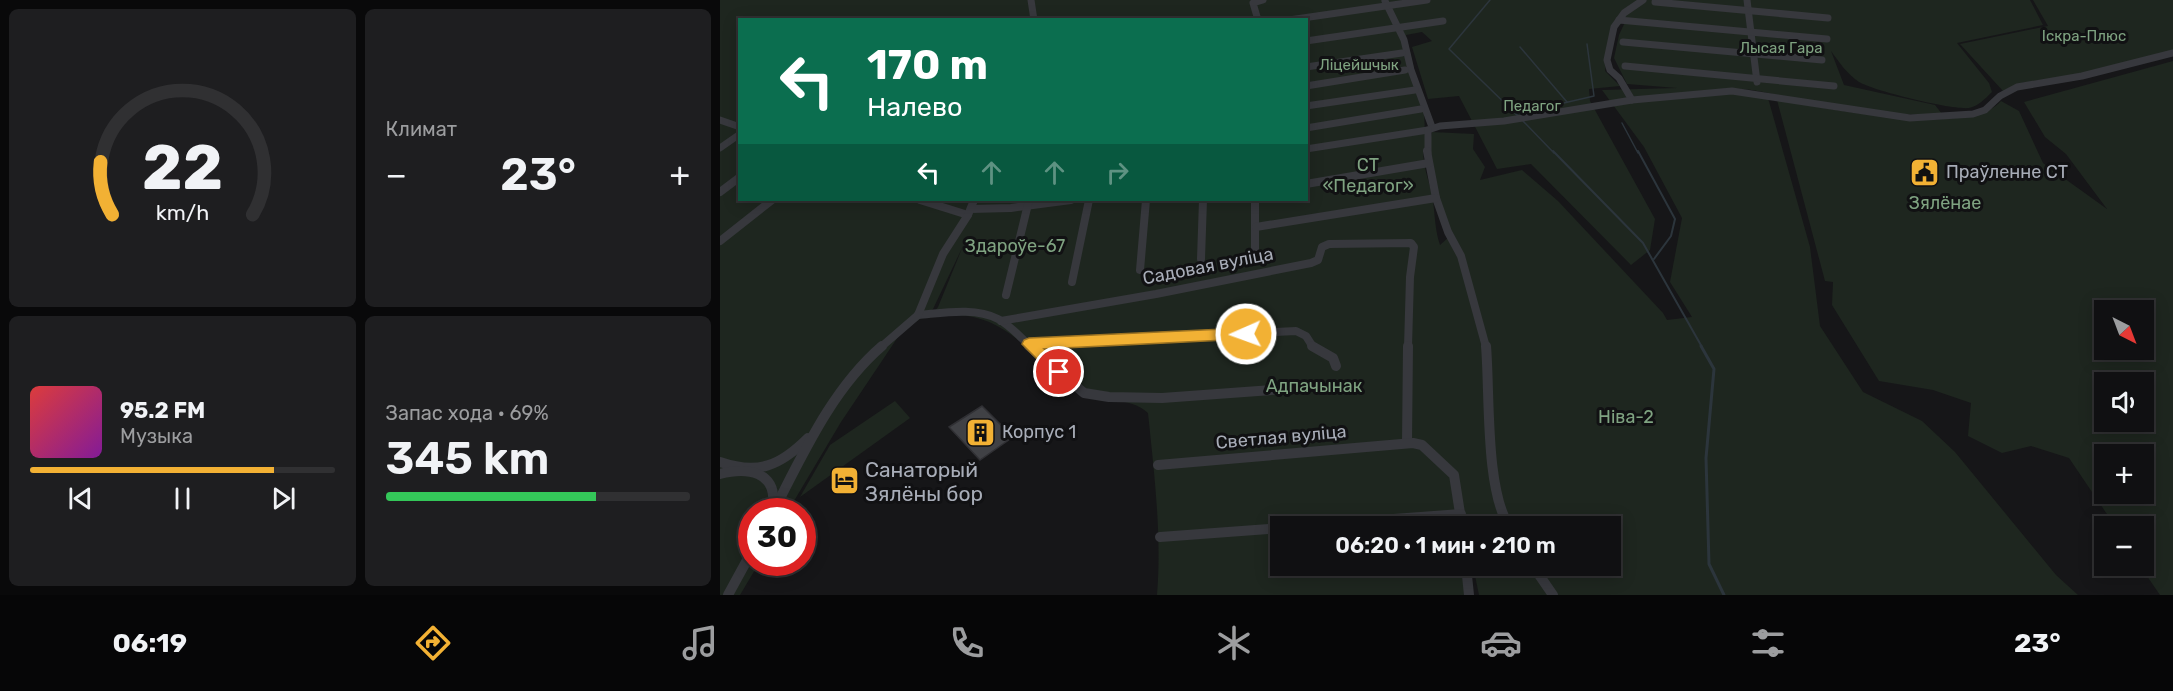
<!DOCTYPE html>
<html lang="ru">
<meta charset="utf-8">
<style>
body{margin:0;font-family:Rubik,sans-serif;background:#1e1e20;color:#f1f3f6;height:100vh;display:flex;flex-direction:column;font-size:22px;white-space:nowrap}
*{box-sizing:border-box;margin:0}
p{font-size:20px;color:#9c9d9f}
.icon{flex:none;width:33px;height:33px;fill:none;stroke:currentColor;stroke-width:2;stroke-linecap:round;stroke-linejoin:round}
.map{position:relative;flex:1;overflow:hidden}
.sheet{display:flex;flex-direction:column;gap:9px;padding:9px;background:#09090a;width:720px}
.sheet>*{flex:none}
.top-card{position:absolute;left:18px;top:18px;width:570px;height:183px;border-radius:0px;box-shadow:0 3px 15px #0003,0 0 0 2px #303032;background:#0b6e4f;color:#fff;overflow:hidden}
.needle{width:39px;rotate:138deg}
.buttons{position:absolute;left:1374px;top:300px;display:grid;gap:12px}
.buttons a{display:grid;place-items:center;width:60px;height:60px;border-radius:0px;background:#101012;box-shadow:0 3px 15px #0003,0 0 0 2px #303032;font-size:30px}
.speed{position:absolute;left:18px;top:498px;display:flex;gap:12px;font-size:30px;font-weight:700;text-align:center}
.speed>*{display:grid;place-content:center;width:78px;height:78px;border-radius:50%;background:#101012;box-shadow:0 3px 15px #0003,0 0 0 2px #303032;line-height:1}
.speed .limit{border:9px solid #d22;background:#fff;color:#111}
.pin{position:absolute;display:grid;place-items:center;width:51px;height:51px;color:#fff;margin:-26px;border:3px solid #fff;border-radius:50%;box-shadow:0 2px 6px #0007}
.me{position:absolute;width:66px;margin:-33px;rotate:268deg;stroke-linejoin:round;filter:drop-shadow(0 0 4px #0008)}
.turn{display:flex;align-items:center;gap:21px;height:126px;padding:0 30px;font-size:27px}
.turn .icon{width:78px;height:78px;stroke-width:2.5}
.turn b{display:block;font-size:42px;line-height:51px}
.lanes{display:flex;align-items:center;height:57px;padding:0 30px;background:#0003;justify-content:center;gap:30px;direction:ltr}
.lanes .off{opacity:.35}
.big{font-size:45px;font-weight:600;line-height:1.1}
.sheet .widget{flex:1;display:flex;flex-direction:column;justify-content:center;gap:9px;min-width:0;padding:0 21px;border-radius:9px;background:#1e1e20}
.sheet .dial{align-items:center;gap:0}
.dial svg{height:156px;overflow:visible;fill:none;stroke:#303032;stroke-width:7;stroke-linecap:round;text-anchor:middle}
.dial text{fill:#f1f3f6;stroke:none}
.song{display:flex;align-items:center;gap:18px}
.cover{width:72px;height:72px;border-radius:9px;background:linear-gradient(135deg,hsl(0 70% 55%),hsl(290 70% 35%))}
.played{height:6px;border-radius:3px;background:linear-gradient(90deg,#f2b134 80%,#303032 80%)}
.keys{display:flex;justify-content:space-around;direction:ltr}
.heat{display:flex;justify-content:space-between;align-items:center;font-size:33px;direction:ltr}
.charge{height:9px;border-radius:4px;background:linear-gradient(90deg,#34c759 69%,#303032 0)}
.sheet .tiles{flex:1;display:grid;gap:9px;grid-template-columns:repeat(2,1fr)}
.trip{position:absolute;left:550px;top:516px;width:351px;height:60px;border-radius:0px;background:#101012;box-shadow:0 3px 15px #0003,0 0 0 2px #303032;font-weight:600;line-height:60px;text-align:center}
.tab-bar{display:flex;height:96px;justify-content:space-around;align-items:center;background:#060607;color:#9c9d9f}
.tab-bar .icon{width:42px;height:42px}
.tab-bar .active{color:#f2b134}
.tab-bar b{font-size:27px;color:#f1f3f6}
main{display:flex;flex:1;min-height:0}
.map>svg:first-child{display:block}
.green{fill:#1e261f;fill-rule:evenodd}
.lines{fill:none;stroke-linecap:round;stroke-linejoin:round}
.stream-far2{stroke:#2c353c;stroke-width:1.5}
.stream-far1{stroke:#2c353c;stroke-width:2}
.stream{stroke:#2c353c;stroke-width:3}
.building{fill:#404145;stroke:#303034;stroke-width:1.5}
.minor-far2{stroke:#37383d;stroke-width:7}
.minor-far1{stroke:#37383d;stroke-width:8}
.minor{stroke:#37383d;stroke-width:10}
.route{fill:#f2b134;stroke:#9d7322;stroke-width:1.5}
.labels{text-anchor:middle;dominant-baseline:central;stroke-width:6;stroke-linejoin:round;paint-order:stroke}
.far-park-label{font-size:15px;fill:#7fa381;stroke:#111113}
.park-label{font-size:18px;fill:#7fa381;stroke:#111113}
.poi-label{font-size:18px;fill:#a8adb8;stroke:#111113;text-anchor:start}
.street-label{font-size:18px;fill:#a8adb8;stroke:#111113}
.near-poi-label{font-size:21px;fill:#a8adb8;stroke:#111113;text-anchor:start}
</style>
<main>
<section class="sheet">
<div class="tiles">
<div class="widget dial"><svg viewBox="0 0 100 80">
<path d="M14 69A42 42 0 1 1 86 69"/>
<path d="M14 69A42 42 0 0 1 8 42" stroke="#f2b134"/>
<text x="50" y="56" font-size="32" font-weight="700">22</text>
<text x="50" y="72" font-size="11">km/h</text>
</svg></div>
<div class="widget"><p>Климат</p>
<div class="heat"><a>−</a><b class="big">23°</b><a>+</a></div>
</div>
<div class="widget">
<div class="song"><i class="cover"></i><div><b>95.2 FM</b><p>Музыка</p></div></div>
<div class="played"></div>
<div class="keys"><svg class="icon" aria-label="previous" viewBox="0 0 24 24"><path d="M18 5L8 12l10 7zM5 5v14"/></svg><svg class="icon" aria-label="pause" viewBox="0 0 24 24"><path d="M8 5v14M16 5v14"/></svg><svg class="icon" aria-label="next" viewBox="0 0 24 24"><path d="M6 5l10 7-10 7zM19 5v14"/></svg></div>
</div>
<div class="widget"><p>Запас хода · 69%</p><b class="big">345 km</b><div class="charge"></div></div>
</div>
</section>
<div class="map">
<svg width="1453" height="595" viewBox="0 0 1453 595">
<rect width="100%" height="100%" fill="#161618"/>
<g class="green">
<path d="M0,0H1310L1323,25L1237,43L1269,83L1272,92C1265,99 1258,106 1249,108C1232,110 1154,91 1139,82C1127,74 1119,62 1111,51L1124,85L1215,105L1222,114C1171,118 1118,106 1067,97C1047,93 1024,87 1004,89L1048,98L1090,247L1100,326L1143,392L1202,421L1235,452L1336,575L1358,595H759L753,566H891V526H561V566H751L753,595H437C442,535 434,472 428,413C409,395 381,405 360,392C351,387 343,378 335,371C291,335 273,309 211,316L218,307L243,246L213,309L180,334L121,422L68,511L32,512V562L39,563L20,595H0ZM20,20H586V200H20ZM906,20L899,35L894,58L907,84L957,88L882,90L924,147L962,218L950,282L972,317L947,320L943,313L838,201L802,170L760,180L765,167L753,149L754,134L712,132L706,160L704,110L686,35L702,32L712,41L692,47L708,99L739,96L777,169L811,164L911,265L930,250L935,219L870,101L869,89L900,86L885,71L892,31ZM704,149L706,164L730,236L720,245C715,230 715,216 713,201C711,184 701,165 704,149Z"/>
<polygon points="1313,0 1453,0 1453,50 1352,76 1302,83 1283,91 1240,44 1328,26"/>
<path d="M1453,61V595H1440L1420,566H1424V526H1395L1349,458L1311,446L1282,453L1248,436L1251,403L1213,390L1159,381L1112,305L1113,282L1105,281L1057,100C1104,107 1248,139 1281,101L1299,111L1323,163L1387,209L1346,154L1325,137L1304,102ZM1384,310H1424V350H1384ZM1384,382H1424V422H1384ZM1384,454H1424V494H1384Z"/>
<polygon points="175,401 190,418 80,497 110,445"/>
</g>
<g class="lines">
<g class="stream-far2">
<polyline points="770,0 729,49 798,116"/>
<polyline points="800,47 847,102"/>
<polyline points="796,114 874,96 867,44"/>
<polyline points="803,121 834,153"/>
<polyline points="902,123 918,153"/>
</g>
<g class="stream-far1">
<polyline points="833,151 923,243 982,347"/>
<polyline points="918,151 955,219 951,236 934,259"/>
</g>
<polyline class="stream" points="981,346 994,369 986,458 989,564 1004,595"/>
</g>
<polygon class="building" points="262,406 293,437 260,460 229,427"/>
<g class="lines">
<g class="minor-far2">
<polyline points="311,0 314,20"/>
<polyline points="1027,0 1037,82"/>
<polyline points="665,1 684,40 691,70 712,127"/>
<polyline points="935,2 1108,18"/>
<polyline points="538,20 533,3 543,0"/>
<polyline points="569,20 707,0"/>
<polyline points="899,20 1107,39"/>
<polyline points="586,41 723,21"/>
<polyline points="903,42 1102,60"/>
<polyline points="905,66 1114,86"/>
<polyline points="586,67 682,53"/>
<polyline points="586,86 685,70"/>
<polyline points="912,100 899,78 890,70 887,60 894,27 904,13 923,0"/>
<polyline points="586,106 695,90"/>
<polyline points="0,120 20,127"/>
<polyline points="586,128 701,109"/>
<polyline points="0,148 20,134"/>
<polyline points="586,149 708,130 720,126 784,121 912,100 1012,91 1190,118 1253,114 1265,110 1280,96 1297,87 1362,76 1453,53"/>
<polyline points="708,153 708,130"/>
</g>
<g class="minor-far1">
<polyline points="707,151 716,198 728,232 741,256 766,347"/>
<polyline points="586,184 709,163"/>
<polyline points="0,192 20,177"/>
<polyline points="200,200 248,215"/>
<polyline points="535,200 535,249"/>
<polyline points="251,209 291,208 351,200"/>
<polyline points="536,227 716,198"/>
<polyline points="0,241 52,200"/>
<polyline points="481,259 483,200"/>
<polyline points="420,270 426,200"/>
<polyline points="352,282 369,200"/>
<polyline points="286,295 309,200"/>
<path d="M198,315C223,313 255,307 278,319C290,325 301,338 311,347"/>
<polyline points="281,321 436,294 591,263 598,260 602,247 609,244 691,243 694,247 690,277 688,347"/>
<polyline points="309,344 576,331 586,336 593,347"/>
<polyline points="161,347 198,315 223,254 248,215 254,200"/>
</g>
<g class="minor">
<polyline points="309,346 364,393 389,397 442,398 578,388"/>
<polyline points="592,346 613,358 616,366"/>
<path d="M766,346C770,392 765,489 789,526"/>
<polyline points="687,442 688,346"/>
<path d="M0,462C38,475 60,466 88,438"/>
<polyline points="438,465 693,443 702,445 734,475 742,526"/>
<path d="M0,474C27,467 57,471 53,506"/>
<path d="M53,512C83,454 112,389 162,346"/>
<polyline points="579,526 741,514"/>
<polyline points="440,537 561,528"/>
<polyline points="746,566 749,595"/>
<polyline points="813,566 833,595"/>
<polyline points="8,595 32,551"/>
</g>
</g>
<polygon class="route" points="526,328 533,334 526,339 324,349 344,367 347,372 344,376 334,376 302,344 304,340 309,338"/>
<defs>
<symbol id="civic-square" viewBox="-11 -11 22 22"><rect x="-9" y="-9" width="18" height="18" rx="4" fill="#f2b134" stroke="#111113"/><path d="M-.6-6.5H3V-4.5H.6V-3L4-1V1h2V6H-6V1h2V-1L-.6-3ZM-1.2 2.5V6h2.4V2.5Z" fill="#111"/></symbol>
<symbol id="building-square" viewBox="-11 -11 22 22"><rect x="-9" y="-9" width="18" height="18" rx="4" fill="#f2b134" stroke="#111113"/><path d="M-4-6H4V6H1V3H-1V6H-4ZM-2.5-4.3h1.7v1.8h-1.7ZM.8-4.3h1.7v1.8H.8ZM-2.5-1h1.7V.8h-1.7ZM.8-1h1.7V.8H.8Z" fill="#111"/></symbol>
<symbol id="hotel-square" viewBox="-11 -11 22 22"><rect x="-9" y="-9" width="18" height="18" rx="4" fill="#f2b134" stroke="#111113"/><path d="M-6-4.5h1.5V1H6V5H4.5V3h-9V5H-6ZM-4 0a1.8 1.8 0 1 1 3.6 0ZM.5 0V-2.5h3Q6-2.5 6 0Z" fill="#111"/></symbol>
</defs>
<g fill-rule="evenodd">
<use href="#civic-square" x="1188" y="156" width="33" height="33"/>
<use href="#building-square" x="244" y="416" width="33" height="33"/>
<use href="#hotel-square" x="108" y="464" width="33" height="33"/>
</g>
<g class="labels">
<g class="far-park-label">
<text x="1364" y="36">Іскра-Плюс</text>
<text x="1061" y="48">Лысая Гара</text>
<text x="639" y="65">Ліцейшчык</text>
<text x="812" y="106">Педагог</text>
</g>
<g class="park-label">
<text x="648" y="165">СТ<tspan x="648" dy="21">«Педагог»</tspan></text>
<text x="1225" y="203">Зялёнае</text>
<text x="295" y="246">Здароўе-67</text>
<text x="594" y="386">Адпачынак</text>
<text x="906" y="417">Ніва-2</text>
</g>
<g class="poi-label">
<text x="1226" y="172">Праўленне СТ</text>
<text x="282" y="432">Корпус 1</text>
</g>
<g class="street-label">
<text transform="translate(488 266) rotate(-11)">Садовая вуліца</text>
<text transform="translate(561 437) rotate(-5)">Светлая вуліца</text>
</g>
<g class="near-poi-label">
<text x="145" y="469">Санаторый<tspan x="145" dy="24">Зялёны бор</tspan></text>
</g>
</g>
</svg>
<div class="buttons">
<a><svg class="needle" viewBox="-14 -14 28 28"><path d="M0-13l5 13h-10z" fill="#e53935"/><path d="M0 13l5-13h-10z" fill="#9c9d9f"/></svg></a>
<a><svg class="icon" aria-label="sound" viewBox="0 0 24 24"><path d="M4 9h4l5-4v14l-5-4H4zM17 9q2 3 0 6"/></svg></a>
<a>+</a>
<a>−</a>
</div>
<div class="speed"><div class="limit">30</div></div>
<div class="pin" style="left:339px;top:372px;background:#d93025"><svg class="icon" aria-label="arrive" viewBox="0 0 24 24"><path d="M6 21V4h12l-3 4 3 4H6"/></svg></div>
<svg class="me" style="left:526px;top:334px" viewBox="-20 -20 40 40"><circle r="17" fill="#f2b134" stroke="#fff" stroke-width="3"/><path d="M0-11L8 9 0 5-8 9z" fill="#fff"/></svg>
<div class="trip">06:20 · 1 мин · 210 m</div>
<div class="top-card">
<div class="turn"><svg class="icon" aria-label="left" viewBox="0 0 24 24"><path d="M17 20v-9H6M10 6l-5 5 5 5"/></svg><div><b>170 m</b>Налево</div></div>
<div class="lanes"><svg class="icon" aria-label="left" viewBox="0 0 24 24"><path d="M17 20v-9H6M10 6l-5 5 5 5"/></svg><svg class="icon off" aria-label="ahead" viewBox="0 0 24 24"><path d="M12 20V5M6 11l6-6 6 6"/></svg><svg class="icon off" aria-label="ahead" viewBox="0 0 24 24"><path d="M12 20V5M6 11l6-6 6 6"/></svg><svg class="icon off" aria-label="right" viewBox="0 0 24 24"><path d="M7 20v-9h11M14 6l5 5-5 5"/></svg></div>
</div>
</div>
</main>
<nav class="tab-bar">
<b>06:19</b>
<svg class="icon active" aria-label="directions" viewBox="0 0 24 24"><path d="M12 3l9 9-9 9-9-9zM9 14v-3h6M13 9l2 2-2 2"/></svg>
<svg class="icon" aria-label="music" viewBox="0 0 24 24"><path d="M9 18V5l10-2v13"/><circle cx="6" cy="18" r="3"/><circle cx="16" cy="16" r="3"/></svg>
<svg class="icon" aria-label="phone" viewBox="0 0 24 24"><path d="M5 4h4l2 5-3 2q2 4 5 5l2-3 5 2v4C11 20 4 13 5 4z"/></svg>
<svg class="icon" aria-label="climate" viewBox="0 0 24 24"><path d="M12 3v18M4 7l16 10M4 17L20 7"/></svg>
<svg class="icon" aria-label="car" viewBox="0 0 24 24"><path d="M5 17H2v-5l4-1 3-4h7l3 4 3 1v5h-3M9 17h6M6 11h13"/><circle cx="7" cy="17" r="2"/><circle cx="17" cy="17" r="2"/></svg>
<svg class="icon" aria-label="filters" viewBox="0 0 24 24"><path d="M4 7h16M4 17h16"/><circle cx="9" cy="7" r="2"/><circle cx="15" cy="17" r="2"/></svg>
<b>23°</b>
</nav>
